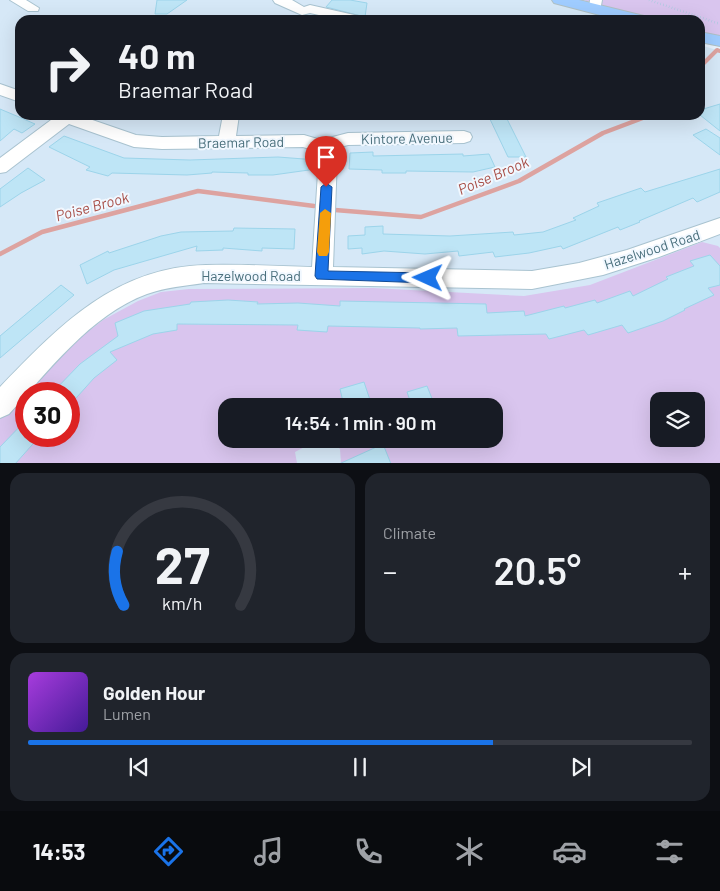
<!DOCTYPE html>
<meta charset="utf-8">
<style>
body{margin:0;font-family:Barlow,sans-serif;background:#20242c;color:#f1f3f6;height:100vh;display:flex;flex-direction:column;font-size:19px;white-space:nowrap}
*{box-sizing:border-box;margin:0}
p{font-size:16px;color:#9ea1a6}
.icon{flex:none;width:28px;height:28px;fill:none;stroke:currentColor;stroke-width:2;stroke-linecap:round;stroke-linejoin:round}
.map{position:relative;height:463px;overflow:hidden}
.details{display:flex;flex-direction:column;gap:10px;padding:10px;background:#0d0f14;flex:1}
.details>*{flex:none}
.banner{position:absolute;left:15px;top:15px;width:690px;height:105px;border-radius:15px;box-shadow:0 5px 20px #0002;background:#171b24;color:#f1f3f6;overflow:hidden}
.fabs{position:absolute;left:650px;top:392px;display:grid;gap:10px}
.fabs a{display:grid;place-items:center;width:55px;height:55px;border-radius:10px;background:#171b24;box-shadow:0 5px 20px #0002;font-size:25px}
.speed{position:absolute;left:15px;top:382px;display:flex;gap:10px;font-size:25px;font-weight:700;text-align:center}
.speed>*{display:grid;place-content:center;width:65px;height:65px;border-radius:50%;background:#171b24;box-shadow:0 5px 20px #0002;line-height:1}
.speed .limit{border:8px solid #d22;background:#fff;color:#111}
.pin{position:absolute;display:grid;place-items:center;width:42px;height:42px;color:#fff;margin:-51px -21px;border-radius:50% 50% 50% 0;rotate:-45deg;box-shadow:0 0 5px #0007}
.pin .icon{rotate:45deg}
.me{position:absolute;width:55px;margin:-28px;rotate:271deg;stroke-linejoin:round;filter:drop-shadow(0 0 4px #0008)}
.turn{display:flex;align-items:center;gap:18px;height:105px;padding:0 20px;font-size:22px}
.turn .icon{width:65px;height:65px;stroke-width:2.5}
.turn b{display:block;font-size:35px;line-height:42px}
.big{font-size:38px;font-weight:600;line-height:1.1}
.details .card{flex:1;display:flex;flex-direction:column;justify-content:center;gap:8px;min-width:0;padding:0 18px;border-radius:15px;background:#20242c}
.details .dial{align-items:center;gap:0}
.dial svg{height:130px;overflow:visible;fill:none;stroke:#363941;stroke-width:7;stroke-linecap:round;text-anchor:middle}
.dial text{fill:#f1f3f6;stroke:none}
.song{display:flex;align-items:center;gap:15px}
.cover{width:60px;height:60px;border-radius:8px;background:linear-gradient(135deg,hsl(280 70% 55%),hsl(260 70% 35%))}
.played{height:5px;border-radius:2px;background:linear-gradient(90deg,#1a73e8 70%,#363941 70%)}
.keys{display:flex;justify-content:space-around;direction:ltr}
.heat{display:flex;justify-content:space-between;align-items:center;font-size:28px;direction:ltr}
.details .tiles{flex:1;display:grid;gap:10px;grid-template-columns:1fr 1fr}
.card:last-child{grid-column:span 2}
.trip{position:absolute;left:218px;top:398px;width:285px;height:50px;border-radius:15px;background:#171b24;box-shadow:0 5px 20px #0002;font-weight:600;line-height:50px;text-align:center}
.menu{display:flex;height:80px;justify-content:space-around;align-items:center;background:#090b0e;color:#9ea1a6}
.menu .icon{width:35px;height:35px}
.menu .selected{color:#1a73e8}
.menu b{font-size:22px;color:#f1f3f6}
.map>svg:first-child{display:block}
.residential{fill:#d6e8f7;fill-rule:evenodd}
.green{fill:#d9c5ee;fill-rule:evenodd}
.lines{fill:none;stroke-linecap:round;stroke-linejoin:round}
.stream-far1{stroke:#dda3a0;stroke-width:4}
.stream{stroke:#dda3a0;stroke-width:4.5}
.building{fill:#bee5f6;stroke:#9cd4ea}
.minor-casing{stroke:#a9c3d0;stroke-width:2}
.major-casing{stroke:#afc0c5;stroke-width:2}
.path{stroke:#a0cbdc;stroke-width:2.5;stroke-dasharray:0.5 2.5;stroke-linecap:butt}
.minor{fill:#fff;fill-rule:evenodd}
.major{fill:#9fccff;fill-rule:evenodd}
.route{fill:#1a73e8;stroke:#114b97}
.slow{fill:#f59e0b}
.labels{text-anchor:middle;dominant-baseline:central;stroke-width:4;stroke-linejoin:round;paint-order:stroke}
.street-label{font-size:14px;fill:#496f7c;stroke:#f1f8ff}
.water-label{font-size:15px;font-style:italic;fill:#a84f48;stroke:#f1f8ff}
</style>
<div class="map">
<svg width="720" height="464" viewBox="0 0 720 464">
<rect width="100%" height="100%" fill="#e9f3fe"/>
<path class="residential" d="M0,0H560L623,20H20V115H700V45L720,51V463H0ZM26,394H69V436H26ZM659,401H696V439H659ZM226,406H494V439H226Z"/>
<g class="green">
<polygon points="583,0 720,0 720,36 700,32 700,20 656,20"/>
<path d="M702,242L718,246L720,248V463H341L340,449L331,440L314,442L295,452L297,463H0V416L81,337L103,320L138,301L161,292L189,289L373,288L524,296L590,285ZM26,394H69V436H26ZM659,401H696V439H659ZM226,406H494V439H226Z"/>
</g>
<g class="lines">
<g class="stream-far1">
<polyline points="700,67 717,50 720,51"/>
<polyline points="645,117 651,115"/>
</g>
<g class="stream">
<polyline points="335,210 421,217 519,181 603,133 648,116"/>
<polyline points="0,254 42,232 198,191 314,206"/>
</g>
</g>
<g class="building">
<polygon points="157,0 187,0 167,14 155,14"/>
<polygon points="332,0 350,0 367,3 365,17 326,7"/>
<polygon points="720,104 720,131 700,115 700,110"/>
<polygon points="0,109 19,117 35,124 22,133 14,129 0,141"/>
<polygon points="488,115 506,117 526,157 508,157"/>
<polygon points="706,129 720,138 720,155 693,135"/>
<polygon points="64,136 124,158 190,160 278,157 317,160 316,169 273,175 248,175 248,173 212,172 212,173 187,175 112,173 108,176 86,170 90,167 49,147"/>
<polygon points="373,152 373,156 463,154 463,156 489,154 495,167 473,172 406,171 406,173 382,173 382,170 349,169 350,153"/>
<polygon points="28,168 45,180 21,193 0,207 0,189"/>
<polygon points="720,169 720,192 697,202 693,198 639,221 640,222 620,230 618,227 563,249 561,246 529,253 495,257 493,252 459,256 458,251 425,254 384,251 362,254 362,248 348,249 348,236 365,235 365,227 383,226 383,234 450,236 513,232 514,235 543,232 576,220 573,218 599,206 597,203 641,188 645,192"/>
<polygon points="234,228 295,229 294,249 262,248 262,251 223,248 223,250 196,251 197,246 114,270 87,284 80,265 108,251 109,253 161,236 181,232 233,231"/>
<polygon points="710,255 720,266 720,285 708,288 714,295 684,309 685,310 663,321 628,333 622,325 588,335 584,330 549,339 546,334 458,336 457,328 420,329 420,328 328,326 327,332 297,330 298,325 177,324 177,330 153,334 110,352 117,360 94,378 69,406 69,394 51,394 80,364 118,336 115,323 144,311 190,304 191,302 228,300 258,302 257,304 298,303 340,306 340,301 486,304 487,313 524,311 525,316 564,306 565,308 595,300 597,303 630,291 633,296 668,279 666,277 694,266 690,261"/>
<polygon points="61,285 74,295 0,358 0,336"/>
<polygon points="364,382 372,406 344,406 340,389"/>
<polygon points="427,386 435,406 412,406 407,392"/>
<polygon points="26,420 26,436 40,436 15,464 0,464 0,447"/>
<polygon points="383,444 391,464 339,464"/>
</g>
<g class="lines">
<defs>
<g id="minor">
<polygon points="10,0 26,0 39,8 38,11 28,11"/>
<polygon points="273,0 292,0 304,7 310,5 363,17 365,20 341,20 310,13 302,15 275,3"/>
<polygon points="590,0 602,0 600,11 590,11 589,8"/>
<polygon points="0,84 20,91 20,102 0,95"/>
<path d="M54,115H78L136,135L162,137L219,136L223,115H239L236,136L304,135L321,140L348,133L464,131L470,133L472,137L470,141L464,143L348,145L333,149L337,157L333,267L532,271L579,263L627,250L720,218V234L659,257L603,275L532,289L204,283C185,286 166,287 147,294C90,315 48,372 9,414L0,418V387C59,326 115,267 206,265C241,264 277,266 312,267L319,157L316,151L303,147L162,149L134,147L69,124L6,172L0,173V158L55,117Z"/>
</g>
<g id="major">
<polygon points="552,0 579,0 644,16 646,20 619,20 554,3"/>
<polygon points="700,32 720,36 720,46 700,42"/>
</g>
</defs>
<use href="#minor" class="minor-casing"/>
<use href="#major" class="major-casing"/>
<polyline class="path" points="649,0 720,24"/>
<use href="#minor" class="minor"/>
<use href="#major" class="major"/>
</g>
<polygon class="route" points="326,183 332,187 328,271 428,273 432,274 434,278 432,282 428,283 317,279 315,276 321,187"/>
<polygon class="slow" points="325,209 331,213 329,252 327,256 319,256 317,252 320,213"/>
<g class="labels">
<g class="street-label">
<text transform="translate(407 138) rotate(-1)">Kintore Avenue</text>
<text transform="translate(241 142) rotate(-1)">Braemar Road</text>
<text transform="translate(652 249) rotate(-18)">Hazelwood Road</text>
<text x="251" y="275">Hazelwood Road</text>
</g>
<g class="water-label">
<text transform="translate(493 175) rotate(-23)">Poise Brook</text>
<text transform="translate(92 206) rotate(-15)">Poise Brook</text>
</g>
</g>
</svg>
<div class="fabs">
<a><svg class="icon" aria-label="layers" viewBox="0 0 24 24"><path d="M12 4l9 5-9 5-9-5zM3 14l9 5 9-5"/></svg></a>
</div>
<div class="speed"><div class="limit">30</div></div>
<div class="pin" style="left:326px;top:187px;background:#d93025"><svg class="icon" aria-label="arrive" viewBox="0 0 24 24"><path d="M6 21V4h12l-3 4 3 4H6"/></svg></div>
<svg class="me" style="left:428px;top:278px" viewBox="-20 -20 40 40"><path d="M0-17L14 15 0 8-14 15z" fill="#1a73e8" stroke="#fff" stroke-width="4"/></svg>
<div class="trip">14:54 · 1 min · 90 m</div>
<div class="banner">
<div class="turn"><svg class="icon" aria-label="right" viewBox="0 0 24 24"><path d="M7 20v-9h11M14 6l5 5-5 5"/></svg><div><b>40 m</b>Braemar Road</div></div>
</div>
</div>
<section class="details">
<div class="tiles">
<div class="card dial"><svg viewBox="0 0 100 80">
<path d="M14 69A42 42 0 1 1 86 69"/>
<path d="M14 69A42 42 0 0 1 10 36" stroke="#1a73e8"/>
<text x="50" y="56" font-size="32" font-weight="700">27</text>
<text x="50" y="72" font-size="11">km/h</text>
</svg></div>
<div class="card"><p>Climate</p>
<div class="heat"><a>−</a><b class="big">20.5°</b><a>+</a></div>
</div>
<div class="card">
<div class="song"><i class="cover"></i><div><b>Golden Hour</b><p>Lumen</p></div></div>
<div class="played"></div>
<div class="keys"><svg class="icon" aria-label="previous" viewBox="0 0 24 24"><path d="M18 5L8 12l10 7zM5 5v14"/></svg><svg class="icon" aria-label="pause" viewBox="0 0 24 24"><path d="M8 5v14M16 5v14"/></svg><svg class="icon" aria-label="next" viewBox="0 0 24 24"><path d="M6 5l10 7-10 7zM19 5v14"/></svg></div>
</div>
</div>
</section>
<nav class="menu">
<b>14:53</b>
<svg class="icon selected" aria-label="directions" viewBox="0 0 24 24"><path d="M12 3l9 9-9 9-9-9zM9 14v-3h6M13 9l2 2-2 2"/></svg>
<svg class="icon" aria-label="music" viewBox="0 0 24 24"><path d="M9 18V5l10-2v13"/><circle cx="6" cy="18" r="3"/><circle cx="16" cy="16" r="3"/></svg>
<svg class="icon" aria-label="phone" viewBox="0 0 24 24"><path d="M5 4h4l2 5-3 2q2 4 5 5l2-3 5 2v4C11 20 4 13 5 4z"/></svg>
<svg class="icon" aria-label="climate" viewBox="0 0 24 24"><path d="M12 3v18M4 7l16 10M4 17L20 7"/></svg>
<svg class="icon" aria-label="car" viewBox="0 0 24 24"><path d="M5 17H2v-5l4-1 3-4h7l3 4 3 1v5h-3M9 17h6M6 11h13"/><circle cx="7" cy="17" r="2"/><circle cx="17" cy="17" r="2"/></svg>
<svg class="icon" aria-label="filters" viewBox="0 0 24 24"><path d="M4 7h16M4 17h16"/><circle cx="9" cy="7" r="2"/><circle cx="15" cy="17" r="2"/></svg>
</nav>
